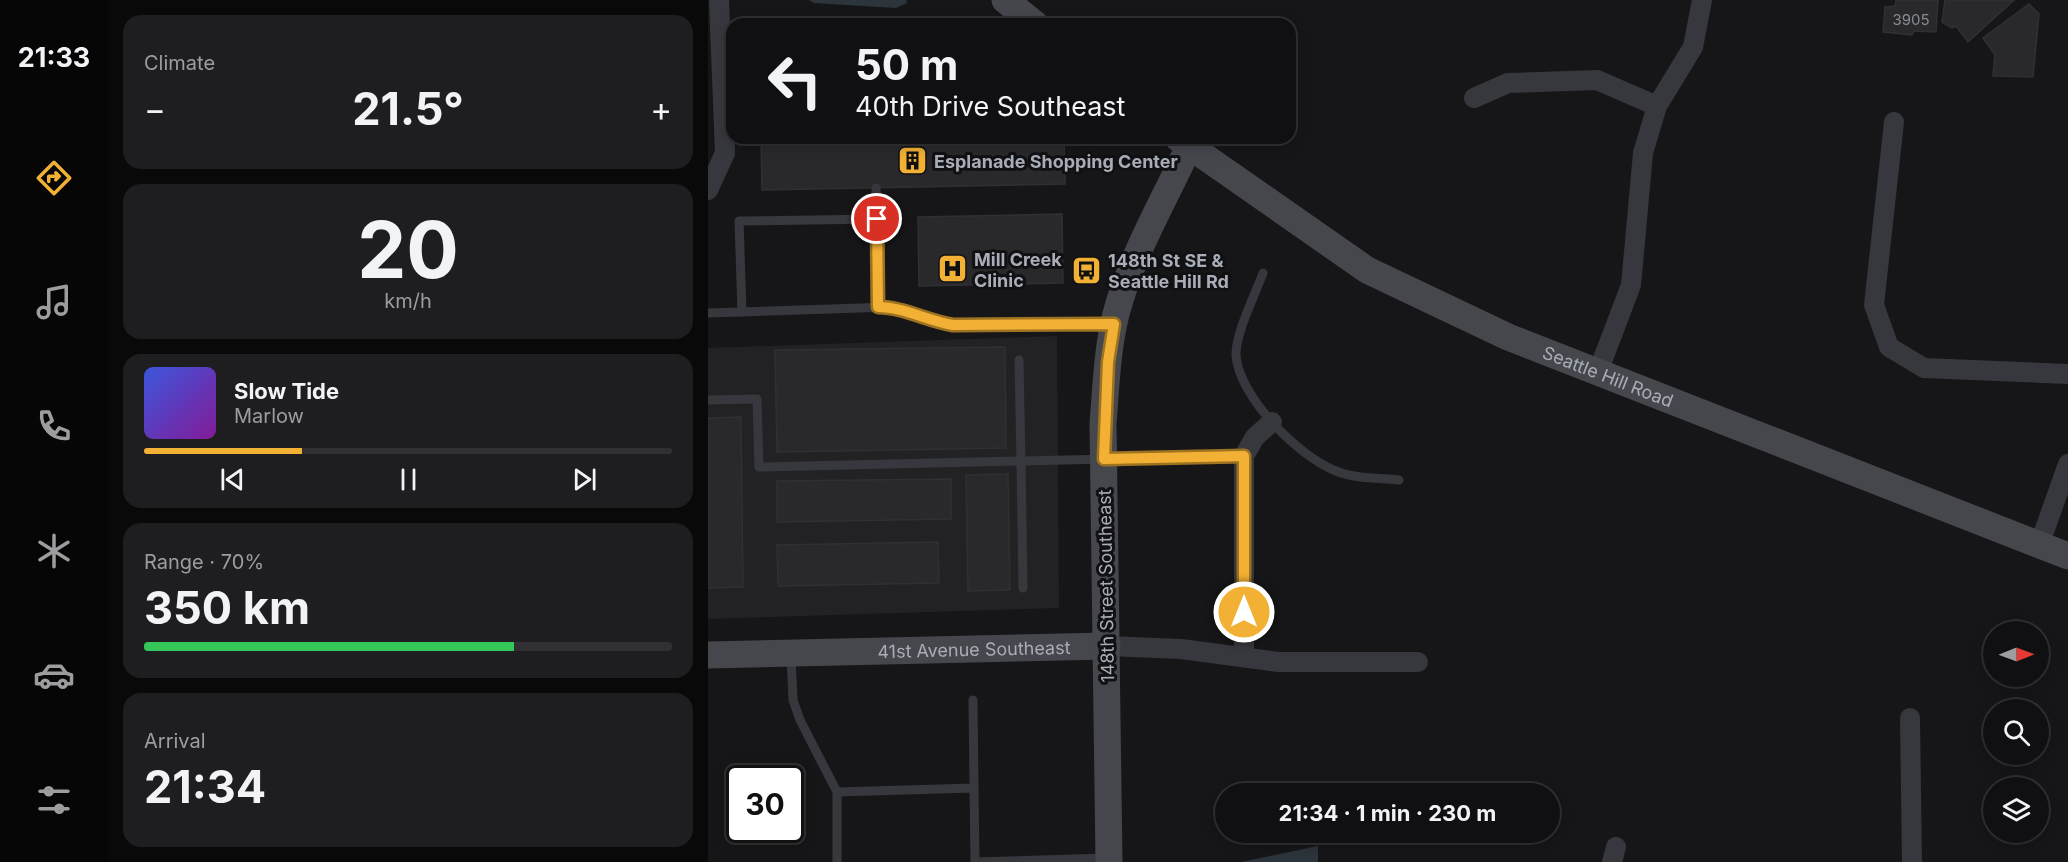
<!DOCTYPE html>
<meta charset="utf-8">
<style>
body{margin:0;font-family:Inter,sans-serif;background:#1e1e20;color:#f1f3f6;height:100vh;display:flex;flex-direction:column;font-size:22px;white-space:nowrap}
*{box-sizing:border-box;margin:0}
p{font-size:20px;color:#9c9d9f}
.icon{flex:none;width:33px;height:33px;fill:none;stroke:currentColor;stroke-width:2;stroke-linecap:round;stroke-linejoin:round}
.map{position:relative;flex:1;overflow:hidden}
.sheet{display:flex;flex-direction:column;gap:15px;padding:15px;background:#09090a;width:600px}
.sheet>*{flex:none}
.top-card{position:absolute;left:18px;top:18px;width:570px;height:126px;border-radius:18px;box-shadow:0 3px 15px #0003,0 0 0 2px #303032;background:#101012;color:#f1f3f6;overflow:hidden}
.needle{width:39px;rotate:89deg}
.tools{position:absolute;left:1275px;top:621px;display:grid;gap:12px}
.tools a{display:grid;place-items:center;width:66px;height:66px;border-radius:50%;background:#101012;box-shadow:0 3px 15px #0003,0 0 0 2px #303032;font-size:30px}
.speed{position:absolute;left:18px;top:765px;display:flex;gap:12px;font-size:30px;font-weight:700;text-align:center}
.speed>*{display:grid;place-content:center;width:78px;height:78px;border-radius:50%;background:#101012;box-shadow:0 3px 15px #0003,0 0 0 2px #303032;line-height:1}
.speed .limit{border:3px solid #111;border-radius:9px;background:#fff;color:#111}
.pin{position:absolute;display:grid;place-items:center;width:51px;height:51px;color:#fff;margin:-26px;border:3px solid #fff;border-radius:50%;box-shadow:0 2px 6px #0007}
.me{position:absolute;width:66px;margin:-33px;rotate:0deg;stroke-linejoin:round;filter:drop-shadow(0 0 4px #0008)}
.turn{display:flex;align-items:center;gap:21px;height:126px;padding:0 30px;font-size:27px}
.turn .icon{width:78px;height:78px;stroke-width:2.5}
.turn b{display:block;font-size:42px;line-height:51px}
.big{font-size:45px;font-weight:700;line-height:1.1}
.sheet .widget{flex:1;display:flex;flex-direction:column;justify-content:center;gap:9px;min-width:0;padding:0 21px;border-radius:18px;background:#1e1e20}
.sheet .dial{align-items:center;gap:0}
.dial b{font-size:78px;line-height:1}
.song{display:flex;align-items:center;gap:18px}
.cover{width:72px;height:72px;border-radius:9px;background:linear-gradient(135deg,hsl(230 70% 55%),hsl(290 70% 35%))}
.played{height:6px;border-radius:3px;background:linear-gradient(90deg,#f2b134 30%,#303032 30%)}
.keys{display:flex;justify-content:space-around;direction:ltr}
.heat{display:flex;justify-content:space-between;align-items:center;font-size:33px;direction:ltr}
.charge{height:9px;border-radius:4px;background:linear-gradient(90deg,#34c759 70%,#303032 0)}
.trip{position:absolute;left:507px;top:783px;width:345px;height:60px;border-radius:30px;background:#101012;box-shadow:0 3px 15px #0003,0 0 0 2px #303032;font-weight:700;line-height:60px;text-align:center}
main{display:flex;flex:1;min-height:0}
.menu{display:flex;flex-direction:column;width:108px;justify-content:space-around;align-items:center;background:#060607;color:#9c9d9f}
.menu .icon{width:42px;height:42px}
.menu .on{color:#f2b134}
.menu b{font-size:27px;color:#f1f3f6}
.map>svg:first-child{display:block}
.built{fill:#222225}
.water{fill:#2c353c}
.building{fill:#29292c;stroke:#303034;stroke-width:1.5}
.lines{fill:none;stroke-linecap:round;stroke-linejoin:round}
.lane{stroke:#37383d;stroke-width:9}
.street{stroke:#37383d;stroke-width:20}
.secondary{stroke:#45474d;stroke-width:27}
.route-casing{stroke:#9d7322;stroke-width:15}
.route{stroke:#f2b134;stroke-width:10}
.labels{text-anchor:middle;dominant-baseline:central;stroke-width:6;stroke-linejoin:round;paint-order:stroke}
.number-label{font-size:15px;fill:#888b94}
.poi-label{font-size:18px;font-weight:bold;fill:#a8adb8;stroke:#111113;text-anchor:start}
.street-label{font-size:18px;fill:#a8adb8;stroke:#111113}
</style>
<main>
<nav class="menu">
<b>21:33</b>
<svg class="icon on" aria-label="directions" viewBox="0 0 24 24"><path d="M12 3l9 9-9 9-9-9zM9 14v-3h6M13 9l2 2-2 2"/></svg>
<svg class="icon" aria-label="music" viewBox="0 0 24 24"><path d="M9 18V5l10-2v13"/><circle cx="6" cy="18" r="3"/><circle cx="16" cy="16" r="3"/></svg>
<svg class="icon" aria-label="phone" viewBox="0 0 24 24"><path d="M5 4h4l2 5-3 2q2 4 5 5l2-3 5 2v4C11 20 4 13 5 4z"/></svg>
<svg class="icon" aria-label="climate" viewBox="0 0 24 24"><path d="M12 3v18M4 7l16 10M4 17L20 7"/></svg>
<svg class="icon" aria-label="car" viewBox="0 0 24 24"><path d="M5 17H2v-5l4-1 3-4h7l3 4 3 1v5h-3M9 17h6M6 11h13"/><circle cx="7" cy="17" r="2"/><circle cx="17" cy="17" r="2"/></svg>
<svg class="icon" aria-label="filters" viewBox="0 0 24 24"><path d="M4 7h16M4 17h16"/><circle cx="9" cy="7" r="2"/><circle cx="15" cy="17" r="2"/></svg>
</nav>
<section class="sheet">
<div class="widget"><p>Climate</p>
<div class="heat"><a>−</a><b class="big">21.5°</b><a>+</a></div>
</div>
<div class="widget dial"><b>20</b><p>km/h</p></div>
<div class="widget">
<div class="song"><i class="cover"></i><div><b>Slow Tide</b><p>Marlow</p></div></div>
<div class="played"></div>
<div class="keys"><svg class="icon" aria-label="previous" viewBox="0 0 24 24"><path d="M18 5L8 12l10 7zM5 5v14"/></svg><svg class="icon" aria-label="pause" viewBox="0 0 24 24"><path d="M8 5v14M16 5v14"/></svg><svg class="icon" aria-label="next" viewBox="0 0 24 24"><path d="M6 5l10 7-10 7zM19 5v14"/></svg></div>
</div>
<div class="widget"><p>Range · 70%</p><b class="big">350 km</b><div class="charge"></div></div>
<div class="widget"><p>Arrival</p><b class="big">21:34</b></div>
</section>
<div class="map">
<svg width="1360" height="862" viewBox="0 0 1360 862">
<rect width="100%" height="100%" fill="#161618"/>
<polygon class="built" points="349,336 351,608 0,619 0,348"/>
<g class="water">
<polygon points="101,0 198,0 199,3 188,8 106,3"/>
<polygon points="610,846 610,862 533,862"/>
</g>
<g class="building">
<polygon points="1188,0 1230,0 1228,32 1206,31 1204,35 1175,32 1177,7 1187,6"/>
<polygon points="1237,0 1306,0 1260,42 1248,26 1244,28 1234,22"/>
<polygon points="1321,4 1331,14 1325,77 1285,76 1287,55 1275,38"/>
<polygon points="53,138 356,138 357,184 54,190"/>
<polygon points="354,214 355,283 211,286 210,217"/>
<polygon points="297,347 298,448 69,452 67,350"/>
<polygon points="33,417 35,587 0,588 0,418"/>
<polygon points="300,474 302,590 260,591 258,475"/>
<polygon points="243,479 243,519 69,522 69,481"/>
<polygon points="230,542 231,583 70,586 69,545"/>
</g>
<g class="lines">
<g class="lane">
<polyline points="168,188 169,219"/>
<path d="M555,273C547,295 527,334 528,356C532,398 590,456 628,471C647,479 671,478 691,480"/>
<polyline points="34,312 31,221 169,219 170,307"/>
<polyline points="0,313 183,307 225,321 245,325 403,324"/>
<polyline points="311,360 313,461 536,456"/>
<polyline points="0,400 49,399 51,467 313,461 315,588"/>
<polyline points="83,656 85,700 92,720 129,792 129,862"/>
<polyline points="265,700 266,788"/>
<polyline points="129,792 266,788 267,862 399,858"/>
</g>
<g class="street">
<polyline points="766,98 800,83 889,80 949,106"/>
<polyline points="1186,122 1166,305 1181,347 1216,368 1360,374"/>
<polyline points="0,190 17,153 11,0"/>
<polyline points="890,372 923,285 935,153 949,106 985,47 994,0"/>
<polyline points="1332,543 1360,464"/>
<polyline points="399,646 473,649 571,662 710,662"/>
<polyline points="536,656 536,456 547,437 564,422"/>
<polyline points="1202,718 1204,862"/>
<polyline points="904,862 908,847"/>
</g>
<g class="secondary">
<polyline points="297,0 327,24"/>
<path id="s1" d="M470,138L659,270L800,337L1360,556"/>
<path id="s2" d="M0,655L399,646"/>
<path d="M401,862L395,424C398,387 399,350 408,314C423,256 456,201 481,146"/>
</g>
</g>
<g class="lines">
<defs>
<path id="route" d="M169,219L170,307C195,307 220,321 245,325L406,324L400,362L396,459L536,456V612"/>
</defs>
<use href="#route" class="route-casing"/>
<use href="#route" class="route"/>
</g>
<defs>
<symbol id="building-square" viewBox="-11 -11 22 22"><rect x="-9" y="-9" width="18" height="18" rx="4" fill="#f2b134" stroke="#111113"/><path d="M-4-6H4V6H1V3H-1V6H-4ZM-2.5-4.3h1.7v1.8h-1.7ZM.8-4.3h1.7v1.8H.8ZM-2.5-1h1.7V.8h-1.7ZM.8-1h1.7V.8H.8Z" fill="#111"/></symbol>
<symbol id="hospital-square" viewBox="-11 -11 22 22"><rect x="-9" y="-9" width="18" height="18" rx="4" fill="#f2b134" stroke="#111113"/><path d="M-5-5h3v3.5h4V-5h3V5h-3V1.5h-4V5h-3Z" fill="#111"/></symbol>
<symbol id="bus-square" viewBox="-11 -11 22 22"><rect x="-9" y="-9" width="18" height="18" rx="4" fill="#f2b134" stroke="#111113"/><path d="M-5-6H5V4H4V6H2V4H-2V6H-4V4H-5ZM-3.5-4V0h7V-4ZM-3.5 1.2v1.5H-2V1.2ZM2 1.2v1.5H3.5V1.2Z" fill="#111"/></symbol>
</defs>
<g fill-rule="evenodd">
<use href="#building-square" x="188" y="144" width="33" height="33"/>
<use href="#hospital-square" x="228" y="252" width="33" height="33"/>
<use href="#bus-square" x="362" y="254" width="33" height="33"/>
</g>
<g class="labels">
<g class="number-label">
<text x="1203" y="19">3905</text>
</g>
<g class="poi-label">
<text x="226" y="161">Esplanade Shopping Center</text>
<text x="266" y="259">Mill Creek<tspan x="266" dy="21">Clinic</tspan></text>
<text x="400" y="260">148th St SE &amp;<tspan x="400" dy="21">Seattle Hill Rd</tspan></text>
</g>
<g class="street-label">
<text stroke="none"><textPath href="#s1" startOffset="494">Seattle Hill Road</textPath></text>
<text transform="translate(398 586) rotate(-91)">148th Street Southeast</text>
<text stroke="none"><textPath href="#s2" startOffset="266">41st Avenue Southeast</textPath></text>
</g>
</g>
</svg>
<div class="tools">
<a><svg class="needle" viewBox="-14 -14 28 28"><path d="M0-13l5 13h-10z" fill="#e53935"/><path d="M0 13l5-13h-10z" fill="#9c9d9f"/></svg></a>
<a><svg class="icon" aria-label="search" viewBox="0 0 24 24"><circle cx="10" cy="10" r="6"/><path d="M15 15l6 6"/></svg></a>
<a><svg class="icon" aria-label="layers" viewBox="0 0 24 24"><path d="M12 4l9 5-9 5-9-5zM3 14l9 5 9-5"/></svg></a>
</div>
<div class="speed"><div class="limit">30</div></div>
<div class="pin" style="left:169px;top:219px;background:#d93025"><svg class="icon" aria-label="arrive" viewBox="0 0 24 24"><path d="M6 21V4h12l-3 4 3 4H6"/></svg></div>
<svg class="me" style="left:536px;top:612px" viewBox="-20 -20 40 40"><circle r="17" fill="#f2b134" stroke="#fff" stroke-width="3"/><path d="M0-11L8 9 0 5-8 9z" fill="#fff"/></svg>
<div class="trip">21:34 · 1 min · 230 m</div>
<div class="top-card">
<div class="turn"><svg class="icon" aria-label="left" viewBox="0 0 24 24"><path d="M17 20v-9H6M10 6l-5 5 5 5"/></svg><div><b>50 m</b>40th Drive Southeast</div></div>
</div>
</div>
</main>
